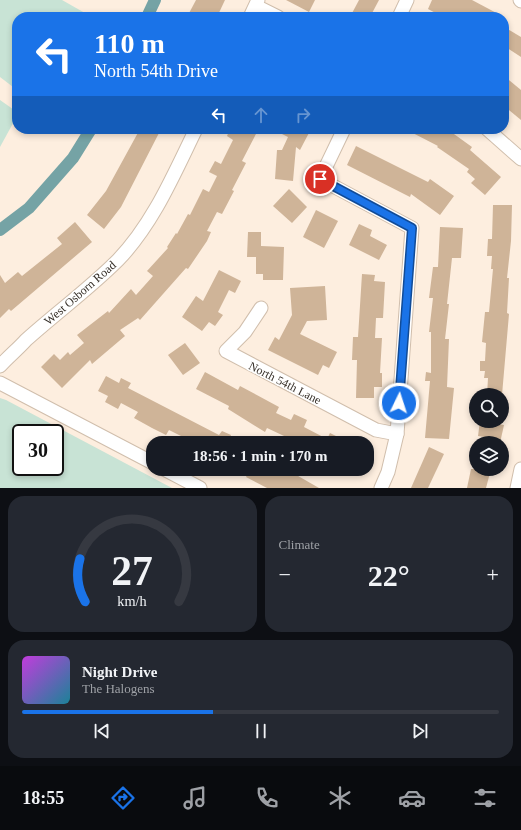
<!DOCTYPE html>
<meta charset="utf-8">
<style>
body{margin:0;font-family:"Times New Roman",serif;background:#242831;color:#f1f3f6;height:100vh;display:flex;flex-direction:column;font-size:15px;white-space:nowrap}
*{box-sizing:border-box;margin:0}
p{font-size:13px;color:#9ea1a6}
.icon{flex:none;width:22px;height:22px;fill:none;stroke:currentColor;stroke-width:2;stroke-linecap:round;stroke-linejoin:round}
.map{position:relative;height:488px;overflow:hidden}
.panel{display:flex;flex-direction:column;gap:8px;padding:8px;background:#0d0f14;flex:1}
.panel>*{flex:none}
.top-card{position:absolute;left:12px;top:12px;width:497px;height:122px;border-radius:16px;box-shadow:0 2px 6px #0003;background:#1a73e8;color:#fff;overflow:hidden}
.buttons{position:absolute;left:469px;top:388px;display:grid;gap:8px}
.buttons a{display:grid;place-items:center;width:40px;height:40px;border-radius:50%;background:#171b24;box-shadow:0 2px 6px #0003;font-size:20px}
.speed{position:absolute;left:12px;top:424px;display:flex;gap:8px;font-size:20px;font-weight:700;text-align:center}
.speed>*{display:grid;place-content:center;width:52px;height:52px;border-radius:50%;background:#171b24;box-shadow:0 2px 6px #0003;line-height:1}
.speed .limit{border:2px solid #111;border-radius:6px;background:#fff;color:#111}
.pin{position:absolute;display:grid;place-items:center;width:34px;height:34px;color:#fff;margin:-17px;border:2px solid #fff;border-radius:50%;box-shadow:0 1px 4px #0007}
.me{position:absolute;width:44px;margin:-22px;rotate:4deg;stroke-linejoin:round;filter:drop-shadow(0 0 3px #0008)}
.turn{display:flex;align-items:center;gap:14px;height:84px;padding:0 16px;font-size:18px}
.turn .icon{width:52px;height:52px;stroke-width:2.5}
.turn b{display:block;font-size:28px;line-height:34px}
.lanes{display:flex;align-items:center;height:38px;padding:0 16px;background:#0003;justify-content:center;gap:20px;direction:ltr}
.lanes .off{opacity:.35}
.big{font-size:30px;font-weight:800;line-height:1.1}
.panel .widget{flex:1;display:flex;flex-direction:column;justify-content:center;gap:6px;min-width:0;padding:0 14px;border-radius:16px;background:#242831}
.panel .dial{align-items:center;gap:0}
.dial svg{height:104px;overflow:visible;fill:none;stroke:#363941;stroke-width:7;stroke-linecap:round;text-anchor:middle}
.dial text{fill:#f1f3f6;stroke:none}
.song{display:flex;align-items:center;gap:12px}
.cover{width:48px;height:48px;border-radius:6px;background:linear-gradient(135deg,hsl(290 70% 55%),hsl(190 70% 35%))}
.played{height:4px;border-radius:2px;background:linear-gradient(90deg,#1a73e8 40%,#363941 40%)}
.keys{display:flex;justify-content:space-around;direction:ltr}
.heat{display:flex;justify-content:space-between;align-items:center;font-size:22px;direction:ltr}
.panel .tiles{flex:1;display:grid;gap:8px;grid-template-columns:1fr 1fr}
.widget:last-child{grid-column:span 2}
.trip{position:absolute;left:146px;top:436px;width:228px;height:40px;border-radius:16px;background:#171b24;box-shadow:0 2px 6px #0003;font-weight:800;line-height:40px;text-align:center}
.tabs{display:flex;height:64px;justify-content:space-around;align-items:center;background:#090b0e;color:#9ea1a6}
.tabs .icon{width:28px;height:28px}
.tabs .selected{color:#1a73e8}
.tabs b{font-size:18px;color:#f1f3f6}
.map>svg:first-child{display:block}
.green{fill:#c8e3d5;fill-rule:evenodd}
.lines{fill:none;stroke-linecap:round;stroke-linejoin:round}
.canal{stroke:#75a3a5;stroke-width:12}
.building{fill:#cfb498}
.minor-casing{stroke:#d0beac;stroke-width:15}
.minor{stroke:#fff;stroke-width:13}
.route-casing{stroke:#114b97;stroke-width:10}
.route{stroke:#1a73e8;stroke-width:7}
.labels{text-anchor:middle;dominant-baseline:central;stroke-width:3;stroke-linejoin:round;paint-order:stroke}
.street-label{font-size:12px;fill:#352e27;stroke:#fff}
</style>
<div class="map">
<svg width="521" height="488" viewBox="0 0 521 488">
<rect width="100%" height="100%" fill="#fdeedf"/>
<g class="green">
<polygon points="0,0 62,0 92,17 17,17 17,90 0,77"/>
<polygon points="0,100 17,112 17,116 0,147"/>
<path d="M0,398L6,400L172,488H0ZM21,433H55V467H21Z"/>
</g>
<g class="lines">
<g class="canal">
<polyline points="147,17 155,0"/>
<polyline points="0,230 29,208 73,158 91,129"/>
</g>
</g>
<g class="building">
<polygon points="196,0 225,0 217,17 187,17"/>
<polygon points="286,0 315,0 309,12"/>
<polygon points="359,0 379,0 370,17 350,17"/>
<polygon points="432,0 472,0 504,17 443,17 428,9"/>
<polygon points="504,27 521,37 521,57 504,46"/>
<polygon points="504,76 521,90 521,120 504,106"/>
<polygon points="140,129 151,129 159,133 121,207 104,229 87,215 106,191"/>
<polygon points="230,129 251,129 257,132 242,161 246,163 232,190 234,191 222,214 217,212 207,231 211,232 207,241 188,269 186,268 140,320 138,318 120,330 125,336 92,364 90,360 62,388 41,367 54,354 60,360 68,352 70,355 84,343 77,335 108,311 109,313 131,289 136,295 153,276 147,271 168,248 167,247 176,233 177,234 188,214 190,215 203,189 209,192 217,176 209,172 215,161 221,164 233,140 227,136"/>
<polygon points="272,129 311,129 300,150 296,147 293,181 275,179 277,150 282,150 288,137"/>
<polygon points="405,129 447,129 472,147 470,150 501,177 485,195 471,183 475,179 467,172 469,169 437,147 438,146"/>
<polygon points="356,146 428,182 430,179 454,196 440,215 411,194 410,197 347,165"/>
<polygon points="289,189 307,207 292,223 273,206"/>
<polygon points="493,205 512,205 511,241 507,278 509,278 507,313 509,314 502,395 487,395 488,378 484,378 485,371 480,371 480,361 485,361 486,343 482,342 485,312 489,312 493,269 491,269 492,256 487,256 488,239 492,239"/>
<polygon points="316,210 338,221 324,248 303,237"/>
<polygon points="75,222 92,242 11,311 9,309 0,318 0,275 5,283 18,272 22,276 62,244 57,238"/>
<polygon points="359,224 372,230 370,236 387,245 379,260 349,245"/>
<polygon points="440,227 463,228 461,258 452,258 447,304 449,304 445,339 449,339 447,387 454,388 449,439 425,438 430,381 425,381 426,372 431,373 431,332 429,332 433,298 429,298 433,267 438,267"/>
<polygon points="248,232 261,232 261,246 284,247 283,280 263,280 263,274 256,274 256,257 247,257"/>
<polygon points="219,270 241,281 235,293 229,290 218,312 223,315 215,326 209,322 202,331 182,317 196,296 203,301"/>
<polygon points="362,274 375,275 374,281 385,282 383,318 376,318 375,338 382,338 380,373 382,373 382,387 374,387 374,398 356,398 357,360 352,360 353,337 358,337"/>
<polygon points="325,286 327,320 307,321 300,334 337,352 329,368 323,365 318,375 268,350 275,337 279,340 292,315 290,288"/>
<polygon points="185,343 200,363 183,375 168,355"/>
<polygon points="205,372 238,390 240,386 279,407 276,413 291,420 294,414 307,420 304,427 327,439 330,433 350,443 299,443 267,428 265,432 228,409 229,406 196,389"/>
<polygon points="106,376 119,383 121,378 131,383 128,388 219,435 222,431 231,435 229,440 235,443 195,443 169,430 166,435 152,428 134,418 138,412 121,403 118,409 105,402 108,396 98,391"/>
<polygon points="480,421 504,425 500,443 483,443 484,437 478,436"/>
<polygon points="429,447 444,454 428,488 411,488"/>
<polygon points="250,469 286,469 319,488 267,488 246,477"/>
<polygon points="471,469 491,469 486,488 467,488"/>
</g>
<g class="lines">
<defs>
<g id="minor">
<polyline points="520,0 521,1"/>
<polyline points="256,6 278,17"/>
<polyline points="250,17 258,0"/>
<polyline points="399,17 407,0"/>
<polyline points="344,129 320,179 412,228 397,434 388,472 381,488"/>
<polyline points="487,129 521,159"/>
<polyline points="261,308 245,332 226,351 376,430 397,434"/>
<path d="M0,366C8,357 18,349 26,340C56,313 89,289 118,260C153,224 174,174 196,129"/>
<polyline points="0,383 153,463"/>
<polyline points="164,469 200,488"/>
<polyline points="517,488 521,469"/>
</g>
</defs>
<use href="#minor" class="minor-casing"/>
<use href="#minor" class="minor"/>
</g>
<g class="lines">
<defs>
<polyline id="route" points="320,179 412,228 399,403"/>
</defs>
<use href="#route" class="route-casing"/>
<use href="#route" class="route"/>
</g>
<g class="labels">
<g class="street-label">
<text transform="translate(80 293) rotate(-41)">West Osborn Road</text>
<text transform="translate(285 383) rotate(27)">North 54th Lane</text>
</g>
</g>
</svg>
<div class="buttons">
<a><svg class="icon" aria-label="search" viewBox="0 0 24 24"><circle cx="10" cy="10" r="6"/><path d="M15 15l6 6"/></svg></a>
<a><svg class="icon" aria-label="layers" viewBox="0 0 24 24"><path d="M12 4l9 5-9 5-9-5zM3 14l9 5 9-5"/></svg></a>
</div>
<div class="speed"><div class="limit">30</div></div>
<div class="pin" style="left:320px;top:179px;background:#d93025"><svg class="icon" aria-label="arrive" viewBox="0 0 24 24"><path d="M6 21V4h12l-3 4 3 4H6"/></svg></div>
<svg class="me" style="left:399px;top:403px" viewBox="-20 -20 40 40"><circle r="17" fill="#1a73e8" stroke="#fff" stroke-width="3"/><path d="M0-11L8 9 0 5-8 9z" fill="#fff"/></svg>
<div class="trip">18:56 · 1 min · 170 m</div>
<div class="top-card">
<div class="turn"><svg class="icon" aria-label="left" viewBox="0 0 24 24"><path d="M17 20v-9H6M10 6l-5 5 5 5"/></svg><div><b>110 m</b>North 54th Drive</div></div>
<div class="lanes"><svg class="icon" aria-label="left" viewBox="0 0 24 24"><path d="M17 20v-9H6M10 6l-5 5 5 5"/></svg><svg class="icon off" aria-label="ahead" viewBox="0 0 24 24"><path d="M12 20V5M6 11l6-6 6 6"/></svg><svg class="icon off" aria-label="right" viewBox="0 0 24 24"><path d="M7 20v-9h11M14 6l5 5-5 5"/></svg></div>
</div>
</div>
<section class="panel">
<div class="tiles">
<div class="widget dial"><svg viewBox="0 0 100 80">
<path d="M14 69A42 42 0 1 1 86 69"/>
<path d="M14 69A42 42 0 0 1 10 36" stroke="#1a73e8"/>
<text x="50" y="56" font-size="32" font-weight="700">27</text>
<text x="50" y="72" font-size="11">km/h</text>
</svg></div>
<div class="widget"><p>Climate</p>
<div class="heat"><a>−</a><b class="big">22°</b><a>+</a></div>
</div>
<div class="widget">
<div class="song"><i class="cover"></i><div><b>Night Drive</b><p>The Halogens</p></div></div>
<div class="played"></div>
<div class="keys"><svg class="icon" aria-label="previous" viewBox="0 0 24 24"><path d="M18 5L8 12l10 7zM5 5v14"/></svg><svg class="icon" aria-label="pause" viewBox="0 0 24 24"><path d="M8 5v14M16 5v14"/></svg><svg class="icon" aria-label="next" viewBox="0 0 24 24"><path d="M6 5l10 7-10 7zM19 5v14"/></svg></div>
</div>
</div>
</section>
<nav class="tabs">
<b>18:55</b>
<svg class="icon selected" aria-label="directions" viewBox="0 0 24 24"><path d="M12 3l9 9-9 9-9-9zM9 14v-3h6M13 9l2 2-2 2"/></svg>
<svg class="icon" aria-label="music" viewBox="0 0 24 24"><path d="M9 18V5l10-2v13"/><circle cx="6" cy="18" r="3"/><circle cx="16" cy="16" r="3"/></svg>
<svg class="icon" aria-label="phone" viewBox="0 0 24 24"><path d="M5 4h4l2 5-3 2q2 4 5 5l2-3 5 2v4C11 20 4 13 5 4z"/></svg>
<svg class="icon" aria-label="climate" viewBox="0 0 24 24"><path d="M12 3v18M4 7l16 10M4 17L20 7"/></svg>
<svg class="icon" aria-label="car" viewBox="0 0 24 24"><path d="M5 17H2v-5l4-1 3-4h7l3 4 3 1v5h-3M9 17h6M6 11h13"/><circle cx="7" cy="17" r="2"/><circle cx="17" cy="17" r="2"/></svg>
<svg class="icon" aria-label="filters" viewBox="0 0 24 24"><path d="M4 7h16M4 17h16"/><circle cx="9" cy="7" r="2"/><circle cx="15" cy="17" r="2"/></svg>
</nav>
